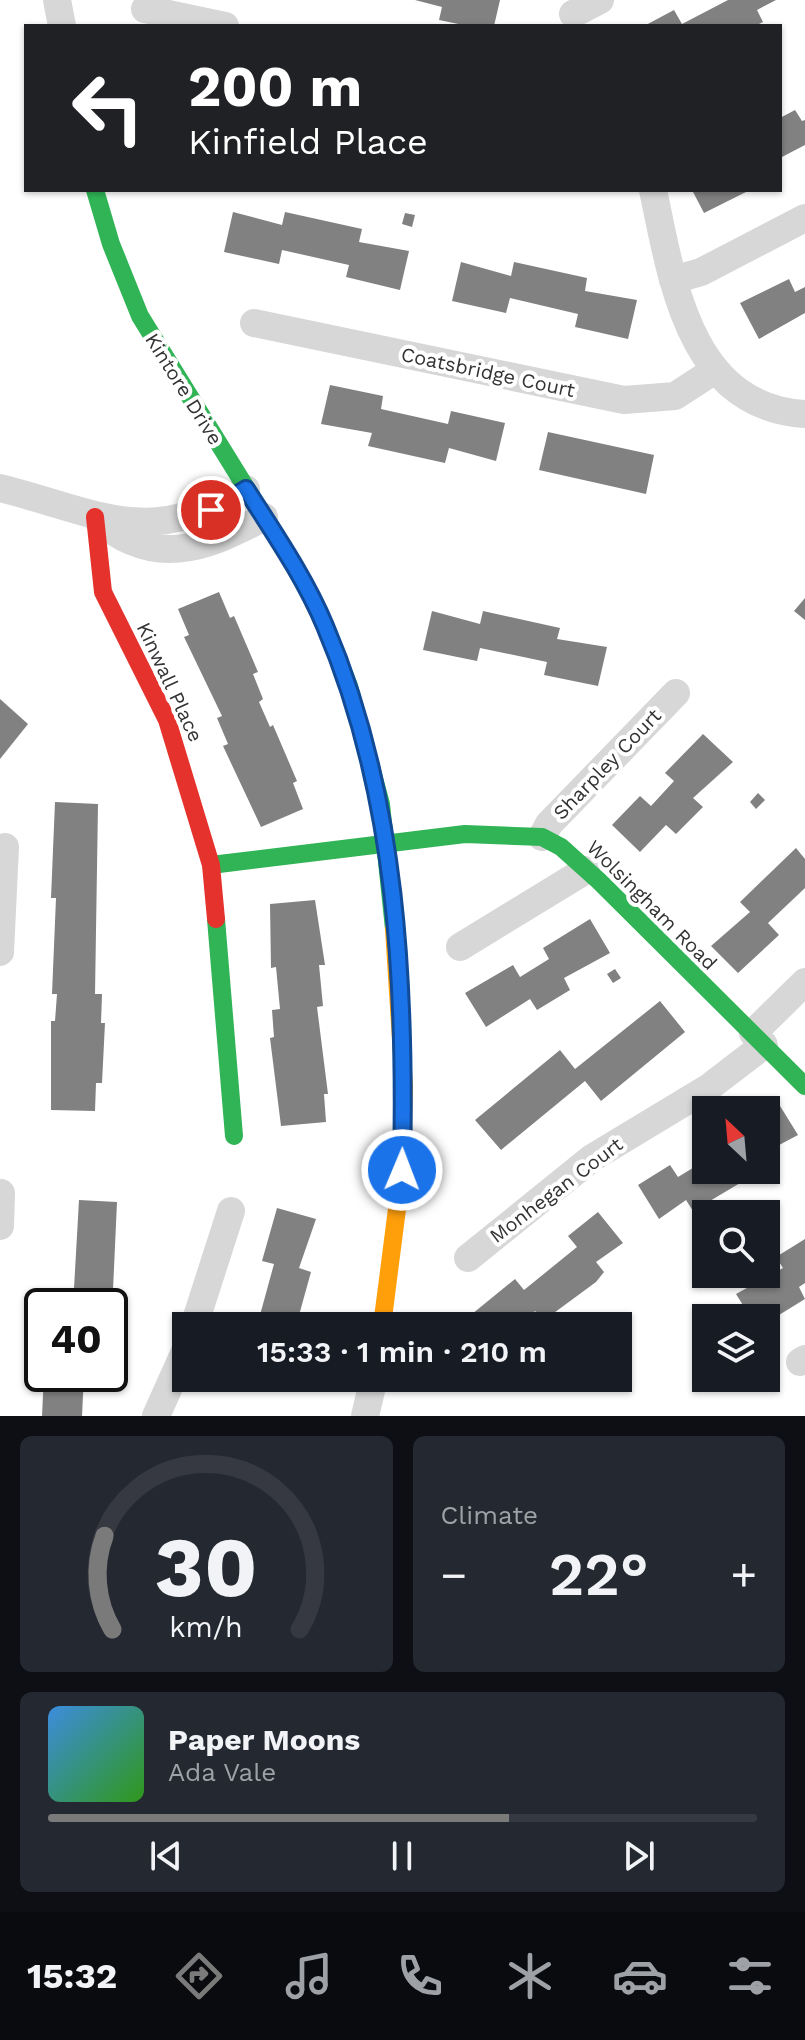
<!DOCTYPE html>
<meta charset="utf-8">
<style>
body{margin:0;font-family:"Work Sans",sans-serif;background:#242831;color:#f1f3f6;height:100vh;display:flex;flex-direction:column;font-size:30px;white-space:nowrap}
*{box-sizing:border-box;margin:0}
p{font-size:26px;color:#9ea1a6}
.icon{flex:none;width:44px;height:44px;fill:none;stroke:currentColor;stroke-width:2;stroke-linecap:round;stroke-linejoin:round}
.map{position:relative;height:1416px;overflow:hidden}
.details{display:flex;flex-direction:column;gap:20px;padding:20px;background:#0d0f14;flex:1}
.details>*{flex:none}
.guide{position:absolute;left:24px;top:24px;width:758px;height:168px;border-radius:0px;box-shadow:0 2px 6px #0004;background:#202124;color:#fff;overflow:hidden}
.needle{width:52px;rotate:334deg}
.tools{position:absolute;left:692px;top:1096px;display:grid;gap:16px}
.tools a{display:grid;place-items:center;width:88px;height:88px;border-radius:0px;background:#171b24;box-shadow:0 2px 6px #0004;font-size:40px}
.speed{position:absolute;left:24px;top:1288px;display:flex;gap:16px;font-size:40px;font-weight:700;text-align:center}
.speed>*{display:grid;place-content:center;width:104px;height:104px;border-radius:50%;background:#171b24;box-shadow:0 2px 6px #0004;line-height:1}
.speed .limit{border:4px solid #111;border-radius:12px;background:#fff;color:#111}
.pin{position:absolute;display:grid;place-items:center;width:68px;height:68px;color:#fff;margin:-34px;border:4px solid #fff;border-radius:50%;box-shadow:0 2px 8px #0007}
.me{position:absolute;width:88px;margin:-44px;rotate:1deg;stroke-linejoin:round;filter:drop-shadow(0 0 6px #0008)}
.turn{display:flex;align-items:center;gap:28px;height:168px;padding:0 32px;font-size:36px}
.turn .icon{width:104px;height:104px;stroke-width:2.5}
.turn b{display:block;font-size:56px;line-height:68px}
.big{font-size:60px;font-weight:600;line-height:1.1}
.details .tile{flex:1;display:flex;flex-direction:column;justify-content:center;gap:12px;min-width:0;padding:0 28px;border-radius:12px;background:#242831}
.details .dial{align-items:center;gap:0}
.dial svg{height:208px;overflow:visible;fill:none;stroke:#363941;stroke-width:7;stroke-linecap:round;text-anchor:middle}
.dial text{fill:#f1f3f6;stroke:none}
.song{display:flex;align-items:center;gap:24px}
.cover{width:96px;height:96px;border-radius:12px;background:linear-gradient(135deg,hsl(210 70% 55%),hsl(110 70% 35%))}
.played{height:8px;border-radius:4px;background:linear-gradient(90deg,#7a7a7a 65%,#363941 65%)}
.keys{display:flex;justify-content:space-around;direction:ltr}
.heat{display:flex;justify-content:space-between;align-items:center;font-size:44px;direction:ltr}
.details .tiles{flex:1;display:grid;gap:20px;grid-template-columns:1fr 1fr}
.tile:last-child{grid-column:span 2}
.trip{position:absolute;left:172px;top:1312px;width:460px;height:80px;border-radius:0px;background:#171b24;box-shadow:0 2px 6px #0004;font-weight:600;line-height:80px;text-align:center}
.tabs{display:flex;height:128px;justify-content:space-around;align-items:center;background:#090b0e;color:#9ea1a6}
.tabs .icon{width:56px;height:56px}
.tabs .active{color:#7a7a7a}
.tabs b{font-size:36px;color:#f1f3f6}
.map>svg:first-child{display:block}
.building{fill:#818181}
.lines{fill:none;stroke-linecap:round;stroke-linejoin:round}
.street{stroke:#d7d7d7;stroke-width:28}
.fast{stroke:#30b455;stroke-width:18}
.slow{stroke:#ff9f0a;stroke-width:18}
.jam{stroke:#e5322d;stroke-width:18}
.route-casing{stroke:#114b97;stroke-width:20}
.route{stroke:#1a73e8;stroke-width:14}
.labels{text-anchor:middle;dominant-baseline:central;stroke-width:8;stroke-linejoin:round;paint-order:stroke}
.street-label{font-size:20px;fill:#333;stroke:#fff}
</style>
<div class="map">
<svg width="805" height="1416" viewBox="0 0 805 1416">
<rect width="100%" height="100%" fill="#fff"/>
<g class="building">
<polygon points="415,0 500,0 494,26 468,26 439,20 442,7"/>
<polygon points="728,0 776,0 757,10 763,22 755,26 644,26 674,10 682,24"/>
<polygon points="795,110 802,121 805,120 805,145 780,158 780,118"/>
<polygon points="692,190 750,190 704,213"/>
<polygon points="233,212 282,225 285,212 362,229 359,242 409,251 400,290 346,277 349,265 282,250 279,264 224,252"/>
<polygon points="405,213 415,215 412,227 402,224"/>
<polygon points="461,262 511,276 514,262 587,278 585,291 637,300 628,339 575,327 578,314 510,298 506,313 452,301"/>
<polygon points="789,279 795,292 805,287 805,313 759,339 740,303"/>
<polygon points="330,385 383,396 381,409 448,424 451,411 505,423 496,461 449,448 445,463 368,446 372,433 321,424"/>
<polygon points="548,432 654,455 646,494 539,470"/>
<polygon points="219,592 230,618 234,616 258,672 253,674 263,699 259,702 270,727 273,725 297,781 293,783 303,809 261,827 223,746 228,744 217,718 222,716 184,637 189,635 178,609"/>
<polygon points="805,598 805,620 794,611"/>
<polygon points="432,611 480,624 483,611 560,628 557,639 607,647 598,686 544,675 547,662 480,648 477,661 423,650"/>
<polygon points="0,699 28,724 0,759"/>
<polygon points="703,734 733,762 693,798 703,807 676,834 666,825 640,852 612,825 640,796 651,806 674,781 665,773"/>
<polygon points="758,793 765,800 756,809 750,802"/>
<polygon points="55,802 98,804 95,994 102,994 101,1023 105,1023 102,1083 96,1083 95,1111 51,1110 51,1021 55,1021 57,994 52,994 56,898 51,898"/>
<polygon points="796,848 805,859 805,888 768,923 779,935 738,973 711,946 750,912 740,902"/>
<polygon points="315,900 325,965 319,965 323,1006 317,1007 328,1094 324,1094 326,1122 281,1126 270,1038 274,1037 272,1010 280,1009 276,967 271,968 270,904"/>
<polygon points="590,919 610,953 564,978 570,990 537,1010 530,999 486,1027 465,993 513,965 520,977 549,959 543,948"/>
<polygon points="615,969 621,978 613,983 607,974"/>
<polygon points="660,1001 685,1032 601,1101 585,1081 501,1150 475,1120 560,1050 575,1069"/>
<polygon points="777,1101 798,1135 766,1152 766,1110 762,1110"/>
<polygon points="706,1160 706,1170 762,1170 693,1211 686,1200 659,1219 638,1185 670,1165 678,1177"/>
<polygon points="79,1200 117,1202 112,1312 110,1306 73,1306"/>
<polygon points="277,1208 316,1219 299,1268 311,1272 296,1326 257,1326 274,1264 262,1261"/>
<polygon points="598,1212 623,1243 596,1262 604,1272 596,1282 543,1321 535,1311 516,1326 482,1326 472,1314 515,1279 524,1290 577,1247 568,1236"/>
<polygon points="805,1239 805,1283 799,1287 805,1299 766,1323 766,1318 751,1318 736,1294 783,1268 776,1257"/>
<polygon points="44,1374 84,1374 82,1416 42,1416"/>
<polygon points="219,1378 266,1378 263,1391"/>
</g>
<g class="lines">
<g class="street">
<polyline points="57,0 62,26"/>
<polyline points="145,9 225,26"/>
<polyline points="573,14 600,0"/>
<path d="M653,190C672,280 689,407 805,414"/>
<polyline points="673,280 701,272 805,218"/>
<polyline points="254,323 624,400 675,396 715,370"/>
<path d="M0,488C100,513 147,549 246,489"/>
<path d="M96,518C152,568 204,550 264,517"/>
<polyline points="542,837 549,824 676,693"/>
<polyline points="460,947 586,870"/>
<polyline points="0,952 5,847"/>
<polyline points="753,1033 805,982"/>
<polyline points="0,1226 1,1193"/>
<polyline points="468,1258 592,1158 708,1088 764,1045"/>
<polyline points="194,1326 231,1211"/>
<polyline points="800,1362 805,1359"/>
<polyline points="156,1416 186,1349"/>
<polyline points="365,1416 374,1378"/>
</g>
<g class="fast">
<polyline points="95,190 111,244 140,316 300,575 324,623 349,686 381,804 394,929"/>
<polyline points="211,865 465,834 542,837 561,847 599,881 805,1086"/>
<polyline points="216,919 234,1136"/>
</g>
<polyline class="slow" points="382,1326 402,1170 404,1087 394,929"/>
<polyline class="jam" points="95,517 103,592 167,720 211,865 216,919"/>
</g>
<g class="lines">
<defs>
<path id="route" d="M211,510L246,489C274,533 305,578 325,626C398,797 406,987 402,1170"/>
</defs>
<use href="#route" class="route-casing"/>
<use href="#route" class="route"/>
</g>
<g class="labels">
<g class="street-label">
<text transform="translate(488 372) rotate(12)">Coatsbridge Court</text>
<text transform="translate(184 389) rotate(58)">Kintore Drive</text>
<text transform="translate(170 682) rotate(65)">Kinwall Place</text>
<text transform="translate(607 764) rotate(-46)">Sharpley Court</text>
<text transform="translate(652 905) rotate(45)">Wolsingham Road</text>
<text transform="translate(556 1190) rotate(-37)">Monhegan Court</text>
</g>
</g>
</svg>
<div class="tools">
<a><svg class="needle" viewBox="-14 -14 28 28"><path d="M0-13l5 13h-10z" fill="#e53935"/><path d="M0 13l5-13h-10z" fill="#9ea1a6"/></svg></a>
<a><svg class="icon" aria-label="search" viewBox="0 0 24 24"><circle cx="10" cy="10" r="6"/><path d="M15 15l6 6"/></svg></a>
<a><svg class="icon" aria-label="layers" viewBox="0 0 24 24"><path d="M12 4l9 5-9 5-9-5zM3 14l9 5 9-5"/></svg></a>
</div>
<div class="speed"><div class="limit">40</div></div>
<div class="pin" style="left:211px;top:510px;background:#d93025"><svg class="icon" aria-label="arrive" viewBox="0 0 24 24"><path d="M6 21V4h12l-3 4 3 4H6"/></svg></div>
<svg class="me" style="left:402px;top:1170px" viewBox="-20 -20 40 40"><circle r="17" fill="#1a73e8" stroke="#fff" stroke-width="3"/><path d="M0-11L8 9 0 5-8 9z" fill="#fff"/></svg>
<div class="trip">15:33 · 1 min · 210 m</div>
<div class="guide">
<div class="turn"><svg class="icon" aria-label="left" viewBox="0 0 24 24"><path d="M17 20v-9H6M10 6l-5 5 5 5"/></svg><div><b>200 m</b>Kinfield Place</div></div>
</div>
</div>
<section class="details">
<div class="tiles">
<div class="tile dial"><svg viewBox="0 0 100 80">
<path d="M14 69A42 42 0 1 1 86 69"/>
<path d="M14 69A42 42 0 0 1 11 33" stroke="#7a7a7a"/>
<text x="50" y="56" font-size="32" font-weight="700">30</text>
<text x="50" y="72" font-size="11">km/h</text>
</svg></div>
<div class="tile"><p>Climate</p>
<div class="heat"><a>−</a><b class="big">22°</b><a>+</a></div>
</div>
<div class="tile">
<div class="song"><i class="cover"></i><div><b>Paper Moons</b><p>Ada Vale</p></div></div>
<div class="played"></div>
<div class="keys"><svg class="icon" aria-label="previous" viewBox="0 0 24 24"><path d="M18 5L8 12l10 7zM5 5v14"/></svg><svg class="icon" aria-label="pause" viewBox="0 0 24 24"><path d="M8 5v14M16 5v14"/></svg><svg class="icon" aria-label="next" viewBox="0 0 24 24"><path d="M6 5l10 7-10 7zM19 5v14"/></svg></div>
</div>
</div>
</section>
<nav class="tabs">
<b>15:32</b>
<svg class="icon active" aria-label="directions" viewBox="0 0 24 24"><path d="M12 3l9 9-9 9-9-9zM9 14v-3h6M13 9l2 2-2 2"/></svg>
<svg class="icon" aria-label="music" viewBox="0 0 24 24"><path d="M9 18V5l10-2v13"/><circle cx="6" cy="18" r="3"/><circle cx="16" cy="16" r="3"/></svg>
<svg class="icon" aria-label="phone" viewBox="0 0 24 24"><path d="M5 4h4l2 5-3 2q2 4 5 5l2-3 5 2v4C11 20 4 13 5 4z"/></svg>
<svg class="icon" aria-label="climate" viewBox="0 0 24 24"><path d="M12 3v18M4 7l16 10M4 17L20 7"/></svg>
<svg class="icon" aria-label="car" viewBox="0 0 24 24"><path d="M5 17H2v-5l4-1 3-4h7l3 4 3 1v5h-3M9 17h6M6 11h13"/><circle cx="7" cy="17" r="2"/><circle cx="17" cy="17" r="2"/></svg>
<svg class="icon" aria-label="filters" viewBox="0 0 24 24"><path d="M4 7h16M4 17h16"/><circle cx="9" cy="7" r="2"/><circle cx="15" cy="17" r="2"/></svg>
</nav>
